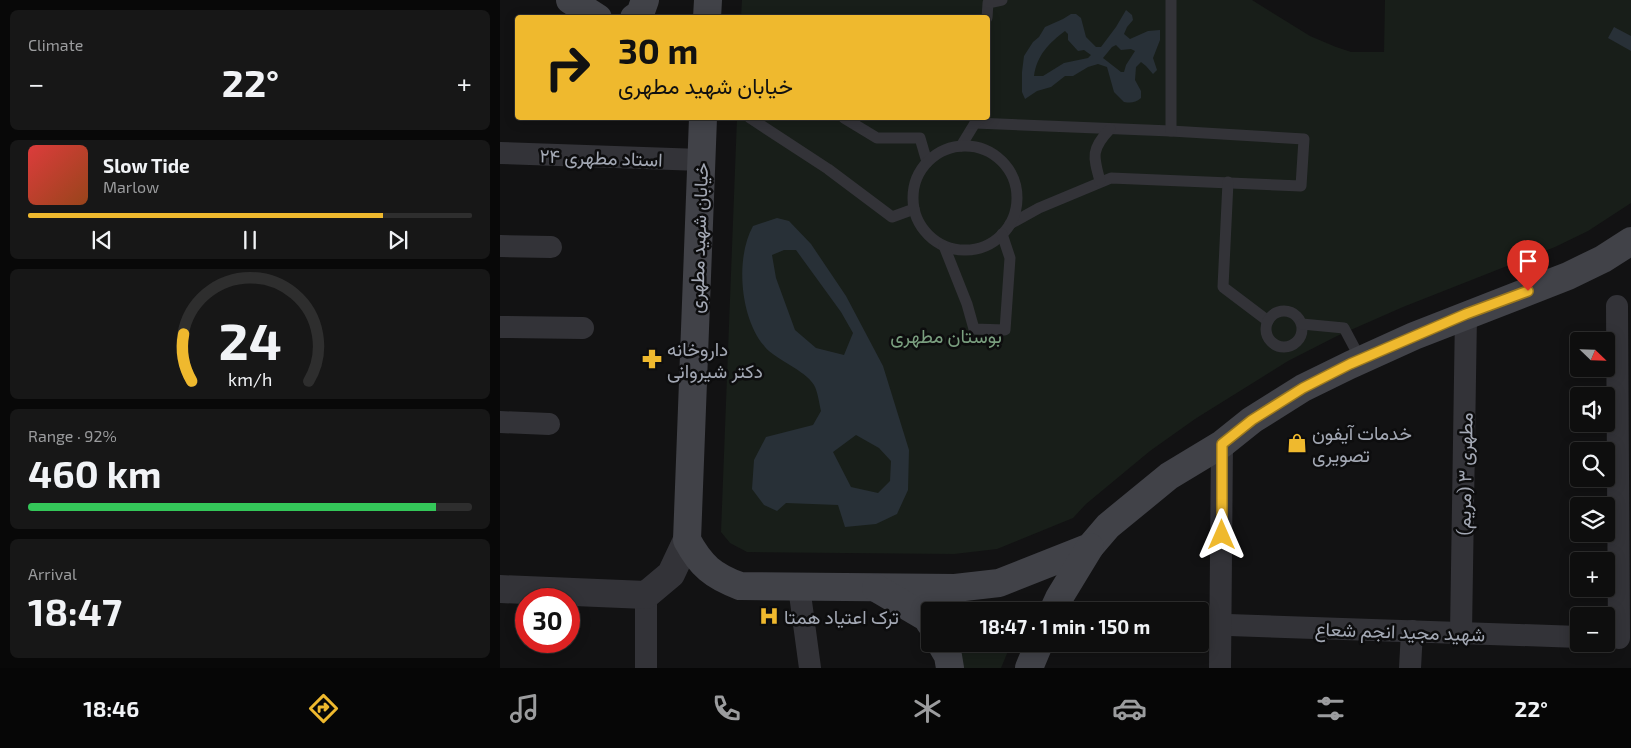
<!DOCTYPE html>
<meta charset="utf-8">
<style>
body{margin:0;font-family:"Exo 2",Vazirmatn,sans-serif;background:#171717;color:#f1f3f6;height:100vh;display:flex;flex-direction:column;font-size:19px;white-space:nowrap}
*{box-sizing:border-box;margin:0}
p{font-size:16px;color:#9b9c9e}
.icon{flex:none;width:28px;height:28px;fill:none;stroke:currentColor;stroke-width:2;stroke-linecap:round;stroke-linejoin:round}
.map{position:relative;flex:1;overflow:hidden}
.panel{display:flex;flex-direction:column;gap:10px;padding:10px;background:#080808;width:500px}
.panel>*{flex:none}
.top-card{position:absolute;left:15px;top:15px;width:475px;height:105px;border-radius:5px;box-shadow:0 2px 12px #0003,0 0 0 1px #2e2e2e;background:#efb92e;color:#111;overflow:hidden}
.needle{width:32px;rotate:113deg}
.fabs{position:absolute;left:1070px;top:332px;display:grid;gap:10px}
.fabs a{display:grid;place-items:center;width:45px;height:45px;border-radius:5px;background:#0e0e0e;box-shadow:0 2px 12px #0003,0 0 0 1px #2e2e2e;font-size:25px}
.speed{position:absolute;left:15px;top:588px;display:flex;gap:10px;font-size:25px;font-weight:700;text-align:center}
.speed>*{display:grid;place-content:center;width:65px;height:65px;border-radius:50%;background:#0e0e0e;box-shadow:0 2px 12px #0003,0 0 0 1px #2e2e2e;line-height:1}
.speed .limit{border:8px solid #d22;background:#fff;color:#111}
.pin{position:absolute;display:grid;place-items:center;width:42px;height:42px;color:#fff;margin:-51px -21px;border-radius:50% 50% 50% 0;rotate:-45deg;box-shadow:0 0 5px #0007}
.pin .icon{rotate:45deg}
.me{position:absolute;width:55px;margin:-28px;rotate:0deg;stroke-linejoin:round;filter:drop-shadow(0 0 4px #0008)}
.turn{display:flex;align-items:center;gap:18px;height:105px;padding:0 20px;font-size:22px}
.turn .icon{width:65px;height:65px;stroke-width:2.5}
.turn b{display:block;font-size:35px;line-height:42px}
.big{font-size:38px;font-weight:700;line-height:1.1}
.panel .widget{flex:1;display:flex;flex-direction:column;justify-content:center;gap:8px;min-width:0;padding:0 18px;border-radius:8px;background:#171717}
.panel .dial{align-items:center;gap:0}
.dial svg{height:130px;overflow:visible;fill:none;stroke:#2e2e2e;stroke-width:7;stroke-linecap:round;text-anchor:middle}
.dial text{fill:#f1f3f6;stroke:none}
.song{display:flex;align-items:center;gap:15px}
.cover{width:60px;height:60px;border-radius:8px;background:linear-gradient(135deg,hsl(0 70% 55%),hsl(20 70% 35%))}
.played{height:5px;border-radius:2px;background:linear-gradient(90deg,#efb92e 80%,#2e2e2e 80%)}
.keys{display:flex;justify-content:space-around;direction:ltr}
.heat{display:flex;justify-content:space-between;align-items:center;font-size:28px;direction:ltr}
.charge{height:8px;border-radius:4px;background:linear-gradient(90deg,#34c759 92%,#2e2e2e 0)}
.trip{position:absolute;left:421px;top:602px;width:288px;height:50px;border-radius:5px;background:#0e0e0e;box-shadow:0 2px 12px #0003,0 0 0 1px #2e2e2e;font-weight:700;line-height:50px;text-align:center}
.dock{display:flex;height:80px;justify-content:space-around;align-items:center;background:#060606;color:#9b9c9e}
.dock .icon{width:35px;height:35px}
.dock .on{color:#efb92e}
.dock b{font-size:22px;color:#f1f3f6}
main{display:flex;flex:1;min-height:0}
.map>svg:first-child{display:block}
.green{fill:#181e19}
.water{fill:#283037;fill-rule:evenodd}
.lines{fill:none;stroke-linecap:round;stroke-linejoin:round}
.service{stroke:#333338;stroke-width:11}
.minor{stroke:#333338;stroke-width:22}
.tertiary{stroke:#333338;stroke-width:28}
.secondary{stroke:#414248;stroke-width:28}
.route-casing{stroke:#9b781e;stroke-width:12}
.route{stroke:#efb92e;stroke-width:9}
.labels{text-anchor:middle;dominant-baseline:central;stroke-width:5;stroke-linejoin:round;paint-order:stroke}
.street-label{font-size:19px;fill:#a3a8b4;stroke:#0d0d0e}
.park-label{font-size:19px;fill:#7a9f7f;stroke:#0d0d0e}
.poi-label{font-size:19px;fill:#a3a8b4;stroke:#0d0d0e;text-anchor:start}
</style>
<main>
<section class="panel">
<div class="widget"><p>Climate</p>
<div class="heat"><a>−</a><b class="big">22°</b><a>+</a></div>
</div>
<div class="widget">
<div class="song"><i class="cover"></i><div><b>Slow Tide</b><p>Marlow</p></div></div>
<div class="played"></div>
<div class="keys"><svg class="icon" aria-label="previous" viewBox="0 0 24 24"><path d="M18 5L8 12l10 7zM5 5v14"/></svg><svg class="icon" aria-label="pause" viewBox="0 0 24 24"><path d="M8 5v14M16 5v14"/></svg><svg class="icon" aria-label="next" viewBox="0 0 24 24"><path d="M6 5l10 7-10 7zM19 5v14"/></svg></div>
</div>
<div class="widget dial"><svg viewBox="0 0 100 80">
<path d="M14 69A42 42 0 1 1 86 69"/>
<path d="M14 69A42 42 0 0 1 9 40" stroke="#efb92e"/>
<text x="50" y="56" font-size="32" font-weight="700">24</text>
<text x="50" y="72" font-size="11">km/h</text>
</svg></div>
<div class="widget"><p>Range · 92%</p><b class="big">460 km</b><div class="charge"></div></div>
<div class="widget"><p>Arrival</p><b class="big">18:47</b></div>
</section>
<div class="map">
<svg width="1131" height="668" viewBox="0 0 1131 668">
<rect width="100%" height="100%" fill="#121213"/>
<g class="green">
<polygon points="242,0 752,0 810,36 836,47 851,52 884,52 885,0 1131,0 1131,203 1088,231 1055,247 903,307 837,336 788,361 695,419 650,451 586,504 573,518 497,549 454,554 247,552 230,543 221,532 237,118 488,118 488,18 241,17"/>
<polygon points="454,644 511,644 501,668 463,668"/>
</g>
<g class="water">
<path d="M626,10L632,15L633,20L627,27L624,34L630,39L648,31L660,30V40L653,58L657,70L653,74L646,66L641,62L636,67L635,80L641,91V98C635,103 631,103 624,102L614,92L607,67L598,64L588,67L573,76H565L551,87L537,91L525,99L522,92V72L524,56L533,42L539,37L545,27L563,19L571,14H576L581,18L586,37L596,47H601L616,27ZM565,31L568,34V40L578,51L584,50L591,55L588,58L564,63L543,76H534C537,55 549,43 565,31ZM616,45L621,50L631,49L635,51L626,65L624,72H621L603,58L612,47Z"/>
<polygon points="1114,27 1131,36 1131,51 1108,38"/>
<path d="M277,218L289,221L311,244L346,296L383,366L409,450L408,490L397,514L376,524L345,527L338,505L286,503L277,511L264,505L252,489L254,460L266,437L313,425L321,411C319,403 318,392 314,385C305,370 276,360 265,347C240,319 235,258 253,226ZM284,250H296L341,312L353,333L344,355L316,348L295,330L276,278L272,255ZM356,435L379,448L391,461L390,481L378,493L351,487L333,452Z"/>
</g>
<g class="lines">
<g class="service">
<polyline points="487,18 488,3 502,0"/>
<polyline points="250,118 328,169 392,217 414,209"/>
<polyline points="344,118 377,138 420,138 427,162"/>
<polyline points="475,123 671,131 804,139 801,186 611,178 539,208 510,224"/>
<polyline points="671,131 671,0"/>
<polyline points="461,146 475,123 480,119"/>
<circle cx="465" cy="198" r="52"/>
<path d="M600,181C593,156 591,149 610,129"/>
<polyline points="728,182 723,287 768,321"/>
<polyline points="444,246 467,304 474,329 505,330 510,258 502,234"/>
<circle cx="784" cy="329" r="18"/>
<polyline points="802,324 844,328 861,360"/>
</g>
<g class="minor">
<polyline points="0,153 201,160"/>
<polyline points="0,246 51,247"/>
<polyline points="1117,306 1119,638"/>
<polyline points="0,327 83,328"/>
<polyline points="0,422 49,424"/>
<polyline points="299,587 310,668"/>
<polyline points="700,624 1079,637"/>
<polyline points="961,633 966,314"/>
<polyline points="146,668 146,595"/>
<polyline points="720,668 722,444"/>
<polyline points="910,668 912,631"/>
</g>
<polyline class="tertiary" points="0,589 146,595 171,574 187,540"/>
<g class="secondary">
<polyline points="70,0 98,18"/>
<polyline points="134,18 140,14 145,0"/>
<polyline points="207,18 208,0"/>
<path d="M203,118L187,540C201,566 213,576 240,586L455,588L499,583L590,547L608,526L669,476L722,444L752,420L803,388L850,365L914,336L1068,276L1103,259L1131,241"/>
<polyline points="376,588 427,618 430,623"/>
<polyline points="553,611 559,598 590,547"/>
<polyline points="441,644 448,656 450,668"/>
<polyline points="529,668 539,644"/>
</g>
</g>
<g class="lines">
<defs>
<polyline id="route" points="722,535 722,444 752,420 803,388 850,364 966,314 1028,291"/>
</defs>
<use href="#route" class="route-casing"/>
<use href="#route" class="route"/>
</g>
<defs>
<symbol id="pharmacy-bare" viewBox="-9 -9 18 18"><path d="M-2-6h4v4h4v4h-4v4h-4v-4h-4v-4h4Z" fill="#efb92e" stroke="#0d0d0e" stroke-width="2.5" paint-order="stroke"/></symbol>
<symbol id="shop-bare" viewBox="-9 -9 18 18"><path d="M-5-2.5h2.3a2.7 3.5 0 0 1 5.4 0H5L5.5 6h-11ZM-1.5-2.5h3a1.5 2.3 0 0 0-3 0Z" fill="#efb92e" stroke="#0d0d0e" stroke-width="2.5" paint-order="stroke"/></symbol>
<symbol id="hospital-bare" viewBox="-9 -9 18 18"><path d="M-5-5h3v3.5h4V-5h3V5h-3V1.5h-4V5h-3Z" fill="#efb92e" stroke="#0d0d0e" stroke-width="2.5" paint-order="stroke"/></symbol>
</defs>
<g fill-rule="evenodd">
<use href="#pharmacy-bare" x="138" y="345" width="28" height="28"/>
<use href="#shop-bare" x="783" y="429" width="28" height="28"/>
<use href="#hospital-bare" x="255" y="602" width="28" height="28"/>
</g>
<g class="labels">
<g class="street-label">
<text transform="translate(101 157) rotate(2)">استاد مطهری ۲۴</text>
<text transform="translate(198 238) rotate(-88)">خیابان شهید مطهری</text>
<text transform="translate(964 474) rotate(-89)">مطهری ۳ (مریم)</text>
<text transform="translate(900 631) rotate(2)">شهید مجید انجم شعاع</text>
</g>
<g class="park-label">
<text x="446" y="335">بوستان مطهری</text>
</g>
<g class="poi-label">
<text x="167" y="348">داروخانه<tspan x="167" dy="22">دکتر شیروانی</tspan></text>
<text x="812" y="432">خدمات آیفون<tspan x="812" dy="22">تصویری</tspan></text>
<text x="284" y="616">ترک اعتیاد همتا</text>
</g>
</g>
</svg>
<div class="fabs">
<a><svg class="needle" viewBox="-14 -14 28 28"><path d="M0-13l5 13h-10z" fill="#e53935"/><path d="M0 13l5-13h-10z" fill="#9b9c9e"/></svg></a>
<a><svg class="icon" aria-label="sound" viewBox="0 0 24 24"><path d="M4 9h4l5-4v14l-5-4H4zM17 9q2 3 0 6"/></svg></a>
<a><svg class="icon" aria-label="search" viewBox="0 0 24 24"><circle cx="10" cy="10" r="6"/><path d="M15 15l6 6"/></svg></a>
<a><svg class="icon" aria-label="layers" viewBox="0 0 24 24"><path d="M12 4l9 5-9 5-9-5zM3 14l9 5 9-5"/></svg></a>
<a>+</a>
<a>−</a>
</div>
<div class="speed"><div class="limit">30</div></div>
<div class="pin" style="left:1028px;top:291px;background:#d93025"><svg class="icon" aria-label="arrive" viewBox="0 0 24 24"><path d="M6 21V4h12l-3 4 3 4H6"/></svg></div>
<svg class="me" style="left:722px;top:535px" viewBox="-20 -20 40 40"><path d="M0-17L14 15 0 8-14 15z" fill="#efb92e" stroke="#fff" stroke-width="4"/></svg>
<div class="trip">18:47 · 1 min · 150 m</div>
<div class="top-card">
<div class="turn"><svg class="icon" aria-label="right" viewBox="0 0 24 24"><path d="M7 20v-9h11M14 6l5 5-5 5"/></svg><div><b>30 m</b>خیابان شهید مطهری</div></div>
</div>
</div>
</main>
<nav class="dock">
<b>18:46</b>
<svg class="icon on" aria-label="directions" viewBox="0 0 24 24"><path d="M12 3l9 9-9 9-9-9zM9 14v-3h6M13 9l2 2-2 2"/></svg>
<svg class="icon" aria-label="music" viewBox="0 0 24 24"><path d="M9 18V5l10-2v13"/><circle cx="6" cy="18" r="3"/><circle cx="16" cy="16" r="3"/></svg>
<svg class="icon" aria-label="phone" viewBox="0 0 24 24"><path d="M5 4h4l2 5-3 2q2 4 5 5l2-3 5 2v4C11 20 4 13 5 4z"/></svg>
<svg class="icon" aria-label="climate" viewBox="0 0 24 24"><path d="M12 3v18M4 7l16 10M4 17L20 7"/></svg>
<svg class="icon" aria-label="car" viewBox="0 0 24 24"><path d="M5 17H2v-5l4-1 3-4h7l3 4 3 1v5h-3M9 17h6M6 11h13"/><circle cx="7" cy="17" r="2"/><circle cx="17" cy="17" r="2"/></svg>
<svg class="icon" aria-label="filters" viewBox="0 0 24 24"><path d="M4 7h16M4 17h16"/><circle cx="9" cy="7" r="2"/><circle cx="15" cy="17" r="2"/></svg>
<b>22°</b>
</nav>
